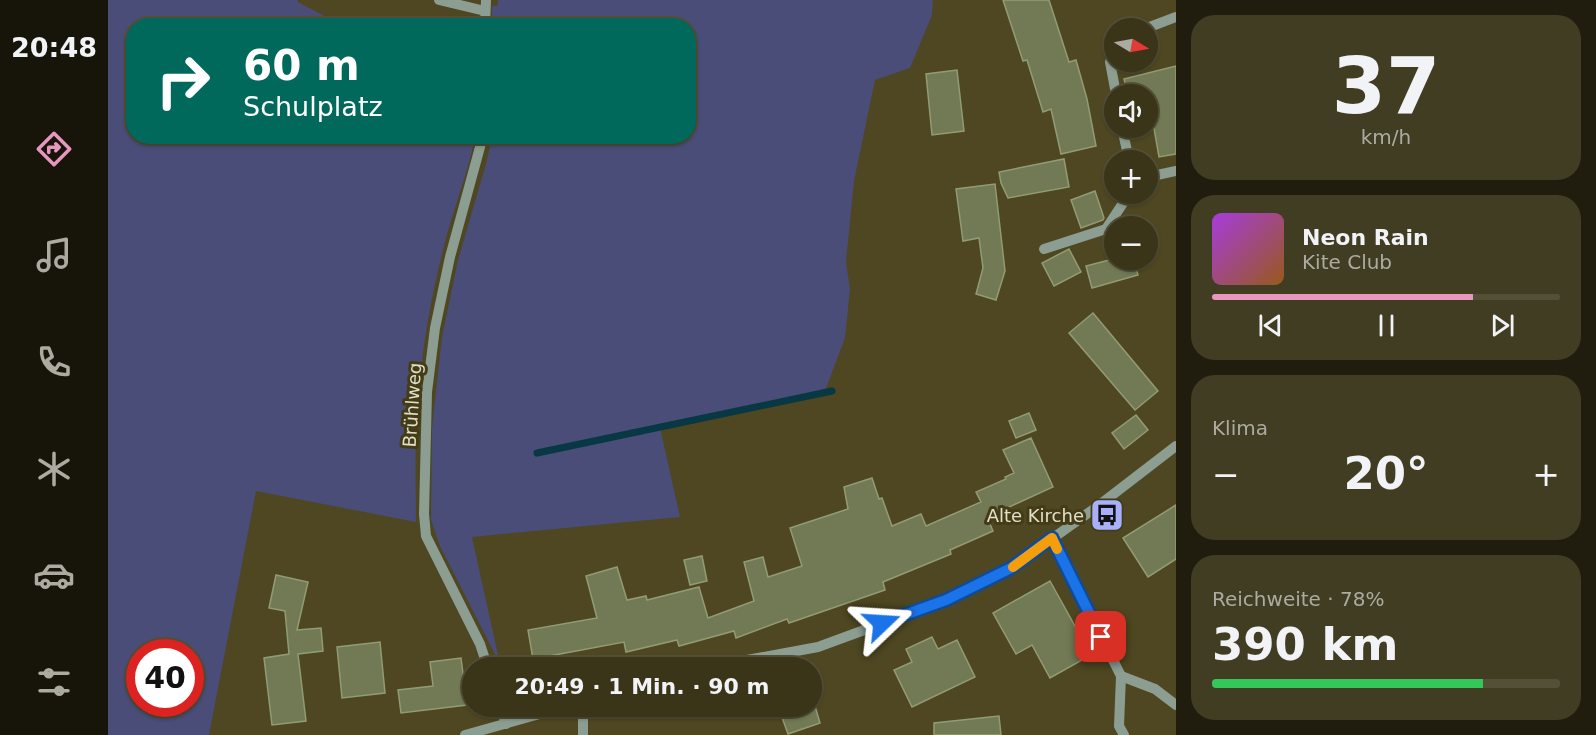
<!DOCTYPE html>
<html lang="de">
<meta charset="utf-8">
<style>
body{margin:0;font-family:"DejaVu Sans",sans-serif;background:#413d22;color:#f1f3f6;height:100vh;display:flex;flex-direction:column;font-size:22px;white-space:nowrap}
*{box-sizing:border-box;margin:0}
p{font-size:20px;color:#ababa2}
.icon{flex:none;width:33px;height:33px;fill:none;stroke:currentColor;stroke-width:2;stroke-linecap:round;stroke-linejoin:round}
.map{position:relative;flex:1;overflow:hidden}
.drawer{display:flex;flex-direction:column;gap:15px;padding:15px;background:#201d0e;width:420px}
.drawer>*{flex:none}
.banner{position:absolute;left:18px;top:18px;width:570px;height:126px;border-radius:24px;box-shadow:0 2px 4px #0004,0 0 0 2px #545038;background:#00695c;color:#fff;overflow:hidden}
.needle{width:39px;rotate:100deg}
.buttons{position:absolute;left:996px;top:18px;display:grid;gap:12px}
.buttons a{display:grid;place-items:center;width:54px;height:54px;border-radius:50%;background:#3a3519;box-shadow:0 2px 4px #0004,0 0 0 2px #545038;font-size:30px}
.speed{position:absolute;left:18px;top:639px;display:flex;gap:12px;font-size:30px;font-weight:700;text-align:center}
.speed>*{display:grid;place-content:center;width:78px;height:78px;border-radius:50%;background:#3a3519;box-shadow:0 2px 4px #0004,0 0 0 2px #545038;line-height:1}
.speed .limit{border:9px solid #d22;background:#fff;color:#111}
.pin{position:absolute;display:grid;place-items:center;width:51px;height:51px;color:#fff;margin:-26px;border-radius:12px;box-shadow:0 3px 9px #0006}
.me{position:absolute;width:66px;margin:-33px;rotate:70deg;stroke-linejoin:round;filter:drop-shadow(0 0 4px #0008)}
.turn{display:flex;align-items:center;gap:21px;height:126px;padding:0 18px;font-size:27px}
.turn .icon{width:78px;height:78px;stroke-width:2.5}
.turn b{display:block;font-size:42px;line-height:51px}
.big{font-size:45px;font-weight:700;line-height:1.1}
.drawer .tile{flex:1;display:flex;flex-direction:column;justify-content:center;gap:9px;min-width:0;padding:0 21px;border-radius:24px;background:#413d22}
.drawer .dial{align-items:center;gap:0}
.dial b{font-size:78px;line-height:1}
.song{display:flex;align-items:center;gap:18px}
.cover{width:72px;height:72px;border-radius:9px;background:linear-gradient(135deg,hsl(280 70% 55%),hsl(30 70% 35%))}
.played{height:6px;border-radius:3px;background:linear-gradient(90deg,#e797bd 75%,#545038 75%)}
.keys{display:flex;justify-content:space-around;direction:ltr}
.heat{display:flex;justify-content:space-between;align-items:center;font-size:33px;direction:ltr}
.charge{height:9px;border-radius:4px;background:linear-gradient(90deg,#34c759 78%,#545038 0)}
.trip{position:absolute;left:354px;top:657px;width:360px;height:60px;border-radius:30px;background:#3a3519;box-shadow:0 2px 4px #0004,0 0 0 2px #545038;font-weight:700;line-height:60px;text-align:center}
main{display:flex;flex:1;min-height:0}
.menu{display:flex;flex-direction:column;width:108px;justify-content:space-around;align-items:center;background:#17150a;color:#ababa2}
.menu .icon{width:42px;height:42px}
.menu .on{color:#e797bd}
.menu b{font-size:27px;color:#f1f3f6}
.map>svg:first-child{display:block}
.green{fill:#494d77;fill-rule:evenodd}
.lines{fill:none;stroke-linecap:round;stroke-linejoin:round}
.stream{stroke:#083844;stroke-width:7}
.building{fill:#717a54;stroke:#929c74;stroke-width:1.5}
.minor{stroke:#8c9d92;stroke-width:10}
.route-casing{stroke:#114b97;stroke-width:15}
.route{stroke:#1a73e8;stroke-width:10}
.slow{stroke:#f59e0b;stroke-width:10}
.labels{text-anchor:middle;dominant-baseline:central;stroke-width:6;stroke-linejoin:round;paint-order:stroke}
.street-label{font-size:18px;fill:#e2dfca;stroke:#433c16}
.poi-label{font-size:18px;fill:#e2dfca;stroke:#433c16;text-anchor:end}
</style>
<main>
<nav class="menu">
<b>20:48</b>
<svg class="icon on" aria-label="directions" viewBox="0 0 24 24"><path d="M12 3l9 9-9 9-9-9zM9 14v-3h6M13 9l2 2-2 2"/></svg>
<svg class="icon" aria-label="music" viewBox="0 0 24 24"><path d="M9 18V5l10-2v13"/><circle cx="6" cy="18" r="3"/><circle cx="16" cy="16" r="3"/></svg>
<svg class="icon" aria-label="phone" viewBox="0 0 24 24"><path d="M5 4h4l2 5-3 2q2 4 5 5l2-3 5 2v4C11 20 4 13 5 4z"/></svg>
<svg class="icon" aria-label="climate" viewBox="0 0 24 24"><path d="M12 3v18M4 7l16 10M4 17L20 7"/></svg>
<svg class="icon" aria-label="car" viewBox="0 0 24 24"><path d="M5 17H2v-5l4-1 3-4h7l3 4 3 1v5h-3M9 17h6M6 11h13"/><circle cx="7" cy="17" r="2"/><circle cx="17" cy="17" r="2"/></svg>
<svg class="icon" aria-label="filters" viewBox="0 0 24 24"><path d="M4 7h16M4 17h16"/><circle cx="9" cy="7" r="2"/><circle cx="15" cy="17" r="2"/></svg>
</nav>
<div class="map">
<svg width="1068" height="735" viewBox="0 0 1068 735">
<rect width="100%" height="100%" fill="#4e4721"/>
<g class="green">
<path d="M0,0H189L190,2L226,21L242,25L26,26V136L367,137C360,174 345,209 336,246C324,293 315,342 311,390C306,434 308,478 308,522L148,491L101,735H0ZM82,652V704H32V652Z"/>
<polygon points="390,0 825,0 824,15 802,68 767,80 746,181 738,262 742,289 737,338 717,391 552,427 572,517 364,537 392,664 332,546 323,520 324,428 334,337 350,260 378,164 384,137 580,136 580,26 384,25 384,6 389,6"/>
</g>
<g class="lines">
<polyline class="stream" points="429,453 724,391"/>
</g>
<g class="building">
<polygon points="895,0 941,0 961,62 968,60 979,99 988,146 953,154 943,109 935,112 919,60 915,61"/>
<polygon points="1068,66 1068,154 1051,157 1040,94 1020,94 1016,79"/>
<polygon points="849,70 856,131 824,135 818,74"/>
<polygon points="956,159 961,187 900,198 893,183 891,172"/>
<polygon points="887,184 897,271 888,300 868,294 875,268 871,238 855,241 848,189"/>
<polygon points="987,191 996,218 995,220 973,228 963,200"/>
<polygon points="961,249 973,272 946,286 934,263"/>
<polygon points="1001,260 1026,260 1030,275 984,288 978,266"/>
<polygon points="985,313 1050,391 1027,410 961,333"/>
<polygon points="921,413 928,430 908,438 901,421"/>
<polygon points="1028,415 1040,430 1016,449 1004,433"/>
<polygon points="923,438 945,487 879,517 885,531 842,550 843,554 775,582 777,590 681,623 679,619 628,638 626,631 571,646 569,640 518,652 516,642 425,659 420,630 489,618 478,576 509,567 519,600 538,596 539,600 591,587 600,618 646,601 636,562 655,557 660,577 694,566 682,528 740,509 736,487 764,478 771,499 774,498 784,526 813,514 818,526 873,502 868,492 898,479 897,477 906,473 895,450"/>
<polygon points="1068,505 1068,559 1040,577 1015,538"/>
<polygon points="594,556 599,581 582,585 576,560"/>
<polygon points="168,575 200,582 189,630 213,628 215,651 190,654 198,721 164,725 156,658 181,654 177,611 161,608"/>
<polygon points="942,581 983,655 942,678 924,645 908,654 885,613"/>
<polygon points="824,637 830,649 849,640 867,677 804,707 786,670 804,662 798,649"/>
<polygon points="272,642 277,693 234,698 229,647"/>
<polygon points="353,658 359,705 293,713 290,690 325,686 322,662"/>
<polygon points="670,706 707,706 712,723 680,734"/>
<polygon points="891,716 893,735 826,735 826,723"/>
</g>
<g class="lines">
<g class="minor">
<polyline points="331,0 377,11"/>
<polyline points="377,26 378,0"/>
<polyline points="1039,28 1068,17"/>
<polyline points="1006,48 1002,62 1008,94"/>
<polyline points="1014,128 1021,160"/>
<polyline points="375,136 342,257 327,328 319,392 316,514 318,536 372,644 380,668"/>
<polyline points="1040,177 1068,171"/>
<polyline points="936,249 998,229 1021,194"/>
<polyline points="944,538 1013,676 1011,726 1016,735"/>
<polyline points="596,668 710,647 838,600 903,568 990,506 1068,446"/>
<polyline points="1013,676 1047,689 1068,705"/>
<polyline points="392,706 398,724"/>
<polyline points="357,735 460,706"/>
<polyline points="475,735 475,706"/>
</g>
</g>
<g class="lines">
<defs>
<polyline id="route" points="774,623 838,600 903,568 944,538 993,637"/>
</defs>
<use href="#route" class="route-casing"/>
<use href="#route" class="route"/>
<polyline class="slow" points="905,567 944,538 949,549"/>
</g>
<defs>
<symbol id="bus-square" viewBox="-11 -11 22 22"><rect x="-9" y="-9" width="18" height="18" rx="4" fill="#a8b0fc" stroke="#433c16"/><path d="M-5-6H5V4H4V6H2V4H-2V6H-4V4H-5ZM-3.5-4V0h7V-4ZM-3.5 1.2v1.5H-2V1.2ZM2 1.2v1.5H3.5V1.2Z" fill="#111"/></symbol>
</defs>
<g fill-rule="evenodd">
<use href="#bus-square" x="980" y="496" width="38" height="38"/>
</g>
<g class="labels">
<g class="street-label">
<text transform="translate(304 405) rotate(-86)">Brühlweg</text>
</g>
<g class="poi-label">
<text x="976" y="515">Alte Kirche</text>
</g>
</g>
</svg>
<div class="buttons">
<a><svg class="needle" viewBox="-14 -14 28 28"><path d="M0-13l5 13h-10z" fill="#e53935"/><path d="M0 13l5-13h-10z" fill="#ababa2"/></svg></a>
<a><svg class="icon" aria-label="sound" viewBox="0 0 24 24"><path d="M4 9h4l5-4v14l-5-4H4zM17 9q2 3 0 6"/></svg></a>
<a>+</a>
<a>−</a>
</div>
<div class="speed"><div class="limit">40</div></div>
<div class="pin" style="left:993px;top:637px;background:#d93025"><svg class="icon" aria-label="arrive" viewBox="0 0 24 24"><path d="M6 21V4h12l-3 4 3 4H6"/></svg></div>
<svg class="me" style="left:774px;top:623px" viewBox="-20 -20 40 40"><path d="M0-17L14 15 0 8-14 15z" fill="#1a73e8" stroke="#fff" stroke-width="4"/></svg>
<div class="trip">20:49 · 1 Min. · 90 m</div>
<div class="banner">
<div class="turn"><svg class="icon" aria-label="right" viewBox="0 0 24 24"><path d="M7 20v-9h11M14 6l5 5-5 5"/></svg><div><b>60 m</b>Schulplatz</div></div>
</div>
</div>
<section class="drawer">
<div class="tile dial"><b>37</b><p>km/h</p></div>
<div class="tile">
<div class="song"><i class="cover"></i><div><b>Neon Rain</b><p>Kite Club</p></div></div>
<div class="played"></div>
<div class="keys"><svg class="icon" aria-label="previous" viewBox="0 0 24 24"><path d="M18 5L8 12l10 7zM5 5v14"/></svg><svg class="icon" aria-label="pause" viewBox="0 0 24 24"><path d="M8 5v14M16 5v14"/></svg><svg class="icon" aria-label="next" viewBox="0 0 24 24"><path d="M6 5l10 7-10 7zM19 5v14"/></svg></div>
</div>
<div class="tile"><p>Klima</p>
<div class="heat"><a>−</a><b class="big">20°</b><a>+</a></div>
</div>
<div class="tile"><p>Reichweite · 78%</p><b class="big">390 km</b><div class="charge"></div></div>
</section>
</main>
